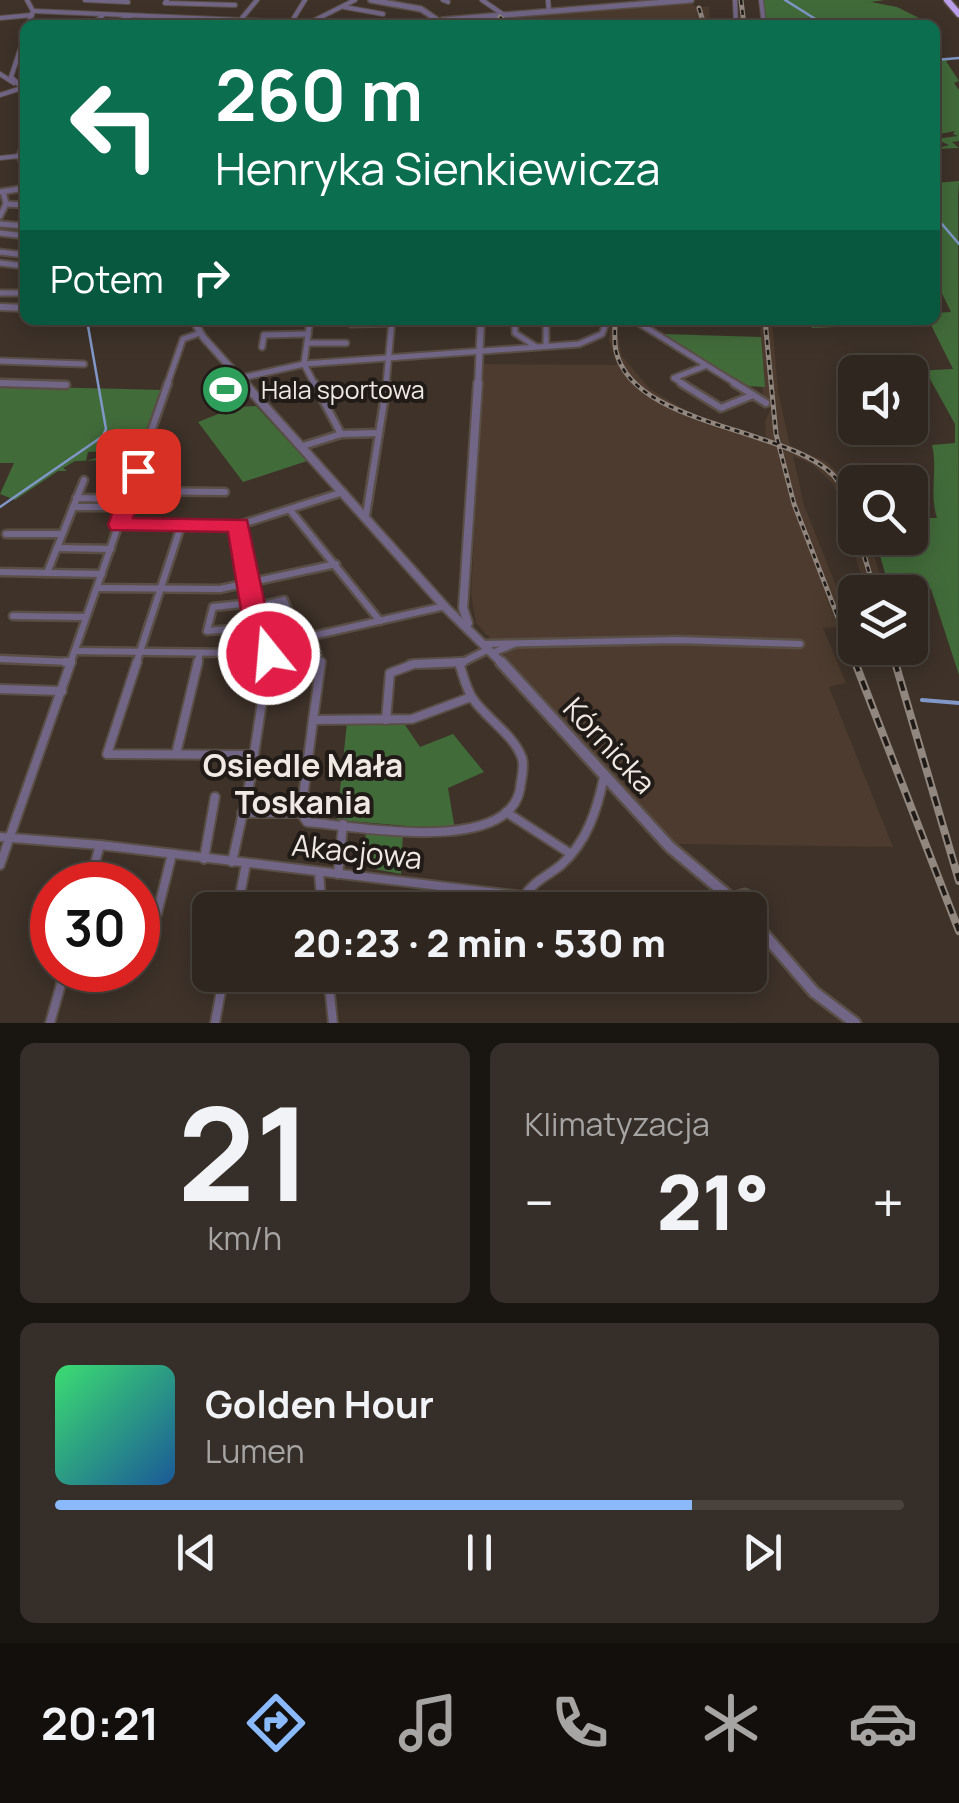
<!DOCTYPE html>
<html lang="pl">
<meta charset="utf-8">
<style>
body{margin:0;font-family:Manrope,sans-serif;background:#362e28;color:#f1f3f6;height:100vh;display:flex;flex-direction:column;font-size:38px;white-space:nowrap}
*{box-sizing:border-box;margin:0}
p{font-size:32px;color:#a7a5a4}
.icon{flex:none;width:55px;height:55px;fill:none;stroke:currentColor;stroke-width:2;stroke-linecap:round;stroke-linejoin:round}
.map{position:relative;height:1023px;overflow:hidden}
.details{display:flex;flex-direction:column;gap:20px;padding:20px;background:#191511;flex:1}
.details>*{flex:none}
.banner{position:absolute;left:20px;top:20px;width:920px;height:305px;border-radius:15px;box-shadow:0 5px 25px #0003,0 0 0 2px #49433d;background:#0b6e4f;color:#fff;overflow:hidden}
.buttons{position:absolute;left:838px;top:355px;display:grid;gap:20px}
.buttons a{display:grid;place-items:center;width:90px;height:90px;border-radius:15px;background:#2e261f;box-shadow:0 5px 25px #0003,0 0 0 2px #49433d;font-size:50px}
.speed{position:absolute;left:30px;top:862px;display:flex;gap:20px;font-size:50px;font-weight:700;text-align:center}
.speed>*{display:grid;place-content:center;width:130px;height:130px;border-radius:50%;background:#2e261f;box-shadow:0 5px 25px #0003,0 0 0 2px #49433d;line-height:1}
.speed .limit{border:15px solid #d22;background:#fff;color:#111}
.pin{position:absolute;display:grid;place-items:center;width:85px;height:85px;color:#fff;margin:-42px;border-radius:20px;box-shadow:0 5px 15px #0006}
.me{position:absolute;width:110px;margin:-55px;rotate:343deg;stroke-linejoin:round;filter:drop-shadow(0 0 8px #0008)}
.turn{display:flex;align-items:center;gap:35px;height:210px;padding:0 30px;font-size:45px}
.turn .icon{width:130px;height:130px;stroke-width:2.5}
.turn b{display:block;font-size:70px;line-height:85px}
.then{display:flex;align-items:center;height:95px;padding:0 30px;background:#0003;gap:20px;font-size:38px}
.big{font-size:75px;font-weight:800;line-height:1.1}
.details .card{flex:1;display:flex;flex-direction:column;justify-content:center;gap:15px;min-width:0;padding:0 35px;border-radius:15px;background:#362e28}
.details .dial{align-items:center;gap:0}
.dial b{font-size:130px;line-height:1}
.song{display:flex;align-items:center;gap:30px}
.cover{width:120px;height:120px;border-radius:15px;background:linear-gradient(135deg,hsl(140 70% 55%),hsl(210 70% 35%))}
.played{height:10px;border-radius:5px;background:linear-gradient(90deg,#8abafc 75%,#49433d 75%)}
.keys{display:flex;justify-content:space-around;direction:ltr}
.heat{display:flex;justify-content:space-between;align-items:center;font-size:55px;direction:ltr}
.details .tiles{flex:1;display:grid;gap:20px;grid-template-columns:1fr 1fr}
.card:last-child{grid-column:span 2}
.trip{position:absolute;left:192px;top:892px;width:575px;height:100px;border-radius:15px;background:#2e261f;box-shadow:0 5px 25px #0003,0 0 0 2px #49433d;font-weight:800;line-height:100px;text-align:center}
.tabs{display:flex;height:160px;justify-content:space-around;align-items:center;background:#120f0c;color:#a7a5a4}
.tabs .icon{width:70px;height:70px}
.tabs .active{color:#8abafc}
.tabs b{font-size:45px;color:#f1f3f6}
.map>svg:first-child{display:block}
.built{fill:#4c3b2e}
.green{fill:#426b3a}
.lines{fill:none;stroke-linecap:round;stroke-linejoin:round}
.stream-far1{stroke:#8097c7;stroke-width:2.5}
.stream{stroke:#8097c7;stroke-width:4}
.minor-far3-casing{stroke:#5a4f47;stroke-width:6}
.minor-far2-casing{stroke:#5a4f47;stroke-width:9}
.minor-far1-casing{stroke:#5a4f47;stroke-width:11}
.minor-casing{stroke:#5a4f47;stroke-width:12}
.tertiary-far3-casing{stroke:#5a4f47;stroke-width:8}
.tertiary-far2-casing{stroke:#5a4f47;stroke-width:10}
.tertiary-far1-casing{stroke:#5a4f47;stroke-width:12}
.tertiary-casing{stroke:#5a4f47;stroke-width:15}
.trunk-casing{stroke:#5a4f47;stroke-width:9}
.minor-far3{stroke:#726687;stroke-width:4}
.minor-far2{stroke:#726687;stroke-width:5}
.minor-far1{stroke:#726687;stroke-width:6}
.minor{stroke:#726687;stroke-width:8}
.tertiary-far3{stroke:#726687;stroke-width:5}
.tertiary-far2{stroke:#726687;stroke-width:6}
.tertiary-far1{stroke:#726687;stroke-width:8}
.tertiary{stroke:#726687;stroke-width:10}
.trunk{stroke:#ba9ee9;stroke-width:6}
.rail-far1-casing{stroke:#91877f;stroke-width:5}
.rail-casing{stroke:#91877f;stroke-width:8}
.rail-far1{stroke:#211b17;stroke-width:2.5;stroke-dasharray:5;stroke-linecap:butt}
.rail{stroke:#211b17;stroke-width:4;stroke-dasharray:10;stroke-linecap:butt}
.route{fill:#e11d48;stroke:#92132f;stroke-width:2.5}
.labels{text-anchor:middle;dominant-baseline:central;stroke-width:8;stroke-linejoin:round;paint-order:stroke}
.poi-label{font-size:25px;fill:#f0e8e2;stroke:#211b17;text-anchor:start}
.near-street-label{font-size:30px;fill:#f0e8e2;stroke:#211b17}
.near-neighbourhood-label{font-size:32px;font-weight:bold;fill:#f0e8e2;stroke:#211b17}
</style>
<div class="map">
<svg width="959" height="1023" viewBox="0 0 959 1023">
<rect width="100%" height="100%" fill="#3e3229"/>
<g class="built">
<polygon points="691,2 696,7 709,7 710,25 499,25 493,17"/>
<polygon points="611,320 618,320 617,334 622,356 650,389 701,419 766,439 765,421 771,408 763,396 760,320 772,320 778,390 790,446 827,462 850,484 855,493 855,538 869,538 885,592 866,592 834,485 812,464 793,456 804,505 852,626 823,628 846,683 829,687 893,847 677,844 476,623 471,594 483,364 617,365 609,340"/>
</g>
<g class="green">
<polygon points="763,0 885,0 871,2 897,7 921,19 924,25 765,22"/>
<polygon points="935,54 939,59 959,58 946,61 959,81 954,83 959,90 959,141 952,142 959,148 935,149 949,145 935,139 958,136 953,134 955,131 935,135"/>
<path d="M959,181L958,196L959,675L931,589L889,587L875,538H910V518H937C929,493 938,470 932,445L955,443V424L930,379L910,380V372H894L953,369L930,323L812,328L809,320H935V313L951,312L935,279V183Z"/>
<polygon points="662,334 761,337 765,387 745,386"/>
<polygon points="0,386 164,390 135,470 115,469 119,462 109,460 117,459 118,451 88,452 86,461 103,456 106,460 75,461 63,468 67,471 58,471 15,500 0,494 14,463 0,463"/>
<polygon points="256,406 307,461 243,482 198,422 236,407"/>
<polygon points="347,722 403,722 420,747 453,734 484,772 448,788 455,830 337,820"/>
<polygon points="366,829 403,832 401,874 374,869 374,862 364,859"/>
</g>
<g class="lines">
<g class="stream-far1">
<polyline points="785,0 825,25"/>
<polyline points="935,60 959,58"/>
<polyline points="935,216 959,244"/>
<polyline points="0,507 103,436 106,429 88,326 99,320"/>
</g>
<polyline class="stream" points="922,700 959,703"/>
<defs>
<g id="minor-far3">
<polyline points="27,0 33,11 28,25"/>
<polyline points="85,0 128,2"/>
<polyline points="167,0 165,3 235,5"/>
<polyline points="443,0 448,2"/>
<polyline points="482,0 504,15"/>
<polyline points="548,0 549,11"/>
<polyline points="735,0 736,25"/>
<polyline points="761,0 764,25"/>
<polyline points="344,7 383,14"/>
<polyline points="33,11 241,20"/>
<polyline points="0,18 32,15"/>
<polyline points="242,18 257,0"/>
<polyline points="124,19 140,23 137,25"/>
<polyline points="241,20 310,23"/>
<polyline points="292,21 305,0"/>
<polyline points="307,24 355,0"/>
<polyline points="92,25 103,15"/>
<polyline points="107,25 131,16"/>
<polyline points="378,25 431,21"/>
<polyline points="25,35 11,77 25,90"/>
<polyline points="0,74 14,83"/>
<polyline points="0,95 22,88"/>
<polyline points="19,156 22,167"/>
<polyline points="0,158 19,156 25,129"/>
</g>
<g id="minor-far2">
<polyline points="0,192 25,188"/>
<polyline points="6,204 25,205"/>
<polyline points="0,216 6,204 4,195"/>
<polyline points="0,224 25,226"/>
<polyline points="0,233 25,236"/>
<polyline points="0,252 25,255"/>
<polyline points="0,263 25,266"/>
<polyline points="0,293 25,293"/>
<polyline points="310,320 304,364 315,385"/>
<polyline points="515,320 515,333 535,346"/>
<polyline points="546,320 546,346"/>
<polyline points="634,320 738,385"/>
<polyline points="640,323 666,322"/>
<polyline points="351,324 392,323"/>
<polyline points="307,343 346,343"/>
<polyline points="262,347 264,335 308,334"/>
<polyline points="0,361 84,364"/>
<polyline points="241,378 304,364 579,344 602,334 607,320"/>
<polyline points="0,383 66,385"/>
<polyline points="167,385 183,339 200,333"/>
<polyline points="386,385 392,320"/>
<polyline points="685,385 674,378 705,366"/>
</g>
<g id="minor-far1">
<polyline points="0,383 66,385"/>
<polyline points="314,383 341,434"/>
<polyline points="681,383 721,408 753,395"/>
<polyline points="734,383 766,403"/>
<polyline points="303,446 341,434 378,433"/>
<polyline points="131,491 225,492"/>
<polyline points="76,498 129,499"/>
<polyline points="73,507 126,507"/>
<polyline points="290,510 380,621"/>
<polyline points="366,515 387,383"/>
<polyline points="119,525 239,525 343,492"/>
<polyline points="239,525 257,627 269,655 268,664"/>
<polyline points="6,534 62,534"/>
<polyline points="57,548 111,549"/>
<polyline points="0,572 102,574"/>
<polyline points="47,573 84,480"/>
<polyline points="97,588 220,589 336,564"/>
<polyline points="253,603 213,607 207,631 257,627"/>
<polyline points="254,607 284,600 291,618"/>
<polyline points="13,616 86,617"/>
<polyline points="312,636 320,664"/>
<polyline points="484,644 677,640 800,644"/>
<polyline points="75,651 237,653 445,606"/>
<polyline points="492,653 514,644"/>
<polyline points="0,659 71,662"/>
<polyline points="70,664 168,383"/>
<polyline points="136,664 181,526"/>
<polyline points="197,664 200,653"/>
<polyline points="410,664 439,664"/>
<polyline points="441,664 465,661 489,649"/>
</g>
<g id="minor">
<polyline points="65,662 71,662"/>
<polyline points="137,662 107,754 254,755"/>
<polyline points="321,662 313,720 412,719 471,697"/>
<polyline points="0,689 62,691"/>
<polyline points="386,720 390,673 414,664 463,662"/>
<polyline points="176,754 198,662"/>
<polyline points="506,812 571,854"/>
<path d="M242,813H301L307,822C355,826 508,856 520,789C521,779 525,768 522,758C514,735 487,719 473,699C466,689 463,674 459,663"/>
<polyline points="301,813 313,720"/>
<polyline points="0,837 100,845 639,910"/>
<polyline points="204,859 215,797"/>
<polyline points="232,862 250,781 268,662"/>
<polyline points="0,865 71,662"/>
<polyline points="319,873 322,910"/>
<polyline points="338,874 343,824"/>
<polyline points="89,885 100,845"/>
<path d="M524,897C533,881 548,876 561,865C587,842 597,810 604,777"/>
<polyline points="237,910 246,864"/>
<polyline points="157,914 172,854"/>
<polyline points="328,975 333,1023"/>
<polyline points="50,1023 65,970"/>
<polyline points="215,1023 224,975"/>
</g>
<g id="tertiary-far3">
<polyline points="371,0 421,9 436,19"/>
<polyline points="443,20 691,0"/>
<polyline points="431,21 446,23"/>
</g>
<g id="tertiary-far2">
<polyline points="0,307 25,308"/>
<polyline points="193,320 203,337 246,385"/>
<polyline points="478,385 481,320"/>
</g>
<g id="tertiary-far1">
<polyline points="244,383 446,608 503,664"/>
<polyline points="468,623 463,608 478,383"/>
</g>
<g id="tertiary">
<polyline points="501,662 670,847 732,899"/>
<polyline points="735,910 732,899 745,895 756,905 750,913"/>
<polyline points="750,918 814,992 855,1023"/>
</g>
<polyline id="trunk" points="947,0 959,14"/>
</defs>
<use href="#minor-far3" class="minor-far3-casing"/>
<use href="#minor-far2" class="minor-far2-casing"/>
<use href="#minor-far1" class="minor-far1-casing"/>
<use href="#minor" class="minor-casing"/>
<use href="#tertiary-far3" class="tertiary-far3-casing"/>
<use href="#tertiary-far2" class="tertiary-far2-casing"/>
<use href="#tertiary-far1" class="tertiary-far1-casing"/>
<use href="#tertiary" class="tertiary-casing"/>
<use href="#trunk" class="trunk-casing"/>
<use href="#minor-far3" class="minor-far3"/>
<use href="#minor-far2" class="minor-far2"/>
<use href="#minor-far1" class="minor-far1"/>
<use href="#minor" class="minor"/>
<use href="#tertiary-far3" class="tertiary-far3"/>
<use href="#tertiary-far2" class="tertiary-far2"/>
<use href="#tertiary-far1" class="tertiary-far1"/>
<use href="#tertiary" class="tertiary"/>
<use href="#trunk" class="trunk"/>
<defs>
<g id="rail-far1">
<polyline points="741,0 744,25"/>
<polyline points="699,8 704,25"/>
<polyline points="500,17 508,25"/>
<path d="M615,320C615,330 614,342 616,351C633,427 788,427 834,476C846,490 850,509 855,526"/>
<polyline points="765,320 776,434 794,504 856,664"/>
<polyline points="859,538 875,592"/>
<polyline points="891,648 896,664"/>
</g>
<g id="rail">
<polyline points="855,662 959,931"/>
<polyline points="895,662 959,881"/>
</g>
</defs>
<use href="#rail-far1" class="rail-far1-casing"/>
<use href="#rail" class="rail-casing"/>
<use href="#rail-far1" class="rail-far1"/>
<use href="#rail" class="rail"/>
</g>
<polygon class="route" points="138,464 149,471 133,518 247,520 270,628 282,654 278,661 260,661 244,628 228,532 111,530 108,525 127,471"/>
<defs>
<symbol id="stadium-disc" viewBox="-11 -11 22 22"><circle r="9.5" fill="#2e9e5b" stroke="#211b17"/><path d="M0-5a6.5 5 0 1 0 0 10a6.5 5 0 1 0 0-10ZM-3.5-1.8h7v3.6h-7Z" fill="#fff"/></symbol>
</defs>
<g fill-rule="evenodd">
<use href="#stadium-disc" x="198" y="362" width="55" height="55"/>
</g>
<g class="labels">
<g class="poi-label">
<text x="261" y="389">Hala sportowa</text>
</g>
<g class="near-street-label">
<text transform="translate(610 745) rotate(47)">Kórnicka</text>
<text transform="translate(357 851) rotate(6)">Akacjowa</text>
</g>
<g class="near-neighbourhood-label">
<text x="303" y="765">Osiedle Mała<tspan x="303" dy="37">Toskania</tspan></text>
</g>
</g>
</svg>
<div class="buttons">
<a><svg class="icon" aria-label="sound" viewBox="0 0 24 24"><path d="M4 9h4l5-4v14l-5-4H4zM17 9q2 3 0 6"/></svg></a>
<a><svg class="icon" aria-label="search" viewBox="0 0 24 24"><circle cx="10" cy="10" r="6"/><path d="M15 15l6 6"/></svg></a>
<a><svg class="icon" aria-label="layers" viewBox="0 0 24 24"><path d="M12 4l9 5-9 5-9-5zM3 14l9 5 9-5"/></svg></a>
</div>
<div class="speed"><div class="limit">30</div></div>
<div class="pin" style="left:138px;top:471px;background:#d93025"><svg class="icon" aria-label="arrive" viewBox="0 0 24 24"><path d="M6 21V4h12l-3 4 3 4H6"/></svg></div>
<svg class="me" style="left:269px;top:654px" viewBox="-20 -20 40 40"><circle r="17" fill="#e11d48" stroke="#fff" stroke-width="3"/><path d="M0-11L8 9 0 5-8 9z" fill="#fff"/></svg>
<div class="trip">20:23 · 2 min · 530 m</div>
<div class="banner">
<div class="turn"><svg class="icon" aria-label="left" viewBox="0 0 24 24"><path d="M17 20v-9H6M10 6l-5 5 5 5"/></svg><div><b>260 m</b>Henryka Sienkiewicza</div></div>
<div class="then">Potem<svg class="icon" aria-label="right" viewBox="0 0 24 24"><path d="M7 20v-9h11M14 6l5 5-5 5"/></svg></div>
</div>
</div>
<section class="details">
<div class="tiles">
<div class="card dial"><b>21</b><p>km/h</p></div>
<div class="card"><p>Klimatyzacja</p>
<div class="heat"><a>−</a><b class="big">21°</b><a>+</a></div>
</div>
<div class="card">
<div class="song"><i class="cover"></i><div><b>Golden Hour</b><p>Lumen</p></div></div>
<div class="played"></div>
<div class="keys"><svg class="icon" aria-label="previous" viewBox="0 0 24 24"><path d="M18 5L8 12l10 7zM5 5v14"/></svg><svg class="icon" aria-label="pause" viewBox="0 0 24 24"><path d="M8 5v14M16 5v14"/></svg><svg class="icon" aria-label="next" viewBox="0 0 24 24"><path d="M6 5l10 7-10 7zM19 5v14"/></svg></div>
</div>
</div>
</section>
<nav class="tabs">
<b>20:21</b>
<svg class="icon active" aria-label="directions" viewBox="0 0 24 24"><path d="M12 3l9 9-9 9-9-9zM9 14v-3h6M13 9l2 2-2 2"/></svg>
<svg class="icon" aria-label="music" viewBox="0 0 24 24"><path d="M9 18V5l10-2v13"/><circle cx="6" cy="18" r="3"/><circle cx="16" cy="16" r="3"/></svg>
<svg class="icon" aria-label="phone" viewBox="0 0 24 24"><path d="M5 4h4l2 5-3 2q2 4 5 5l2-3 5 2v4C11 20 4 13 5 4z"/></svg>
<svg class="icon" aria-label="climate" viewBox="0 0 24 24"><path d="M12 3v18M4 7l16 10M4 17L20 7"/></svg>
<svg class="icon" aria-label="car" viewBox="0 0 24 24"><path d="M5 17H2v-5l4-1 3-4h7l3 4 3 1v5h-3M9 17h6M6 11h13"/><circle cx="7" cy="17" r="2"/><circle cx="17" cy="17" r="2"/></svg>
</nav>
